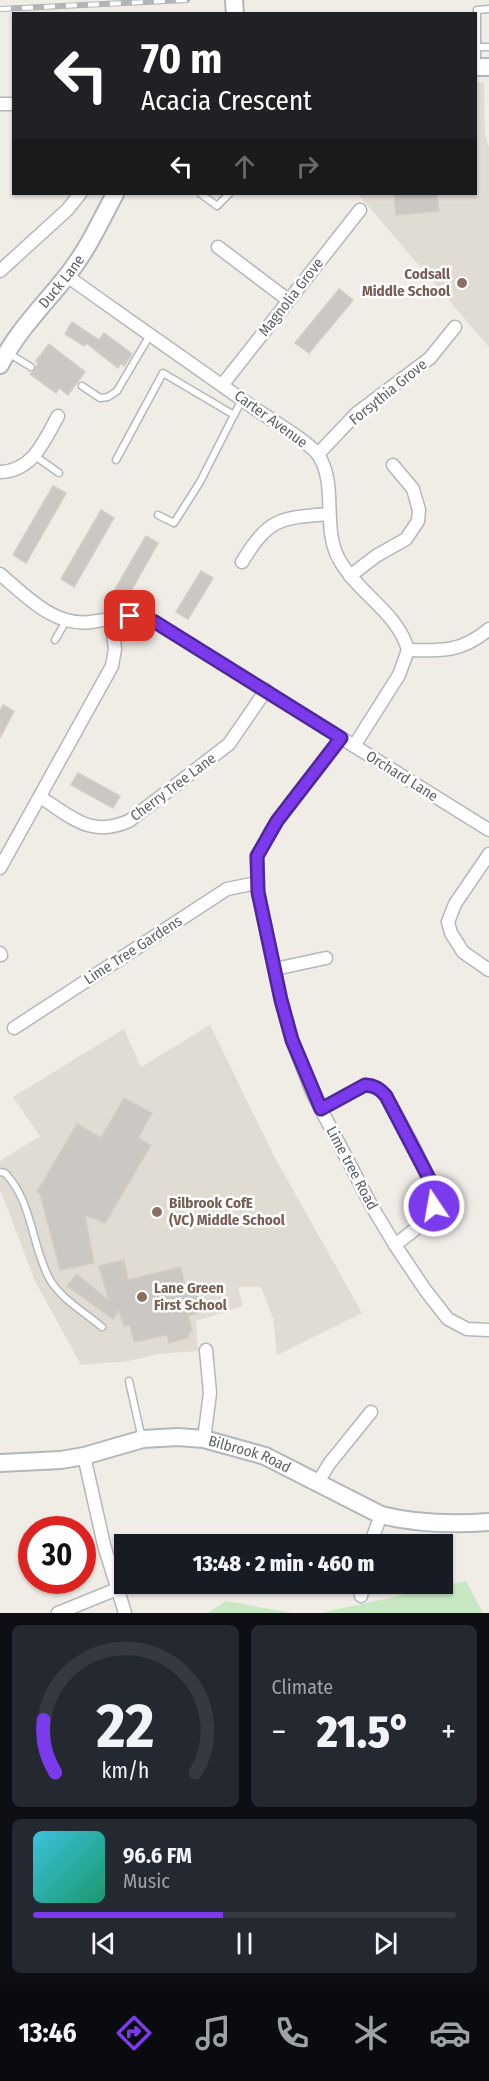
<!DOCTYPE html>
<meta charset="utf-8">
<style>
body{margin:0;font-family:"Fira Sans Condensed",sans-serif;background:#242831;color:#f1f3f6;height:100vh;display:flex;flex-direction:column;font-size:22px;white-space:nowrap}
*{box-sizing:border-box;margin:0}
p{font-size:20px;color:#9ea1a6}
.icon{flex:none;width:33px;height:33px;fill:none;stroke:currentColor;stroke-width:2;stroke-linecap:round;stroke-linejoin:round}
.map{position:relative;height:1613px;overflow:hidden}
.details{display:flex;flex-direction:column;gap:12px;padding:12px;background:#0d0f14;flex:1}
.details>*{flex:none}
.top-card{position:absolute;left:12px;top:12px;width:465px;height:183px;border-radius:0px;box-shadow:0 2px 4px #0004;background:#202124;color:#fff;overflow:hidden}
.speed{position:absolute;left:18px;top:1516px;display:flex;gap:12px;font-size:30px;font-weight:700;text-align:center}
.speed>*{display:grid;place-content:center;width:78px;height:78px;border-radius:50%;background:#171b24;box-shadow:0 2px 4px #0004;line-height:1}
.speed .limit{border:9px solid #d22;background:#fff;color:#111}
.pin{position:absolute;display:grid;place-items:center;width:51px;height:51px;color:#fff;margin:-26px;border-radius:12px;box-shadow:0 3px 9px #0006}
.me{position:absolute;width:66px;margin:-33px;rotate:348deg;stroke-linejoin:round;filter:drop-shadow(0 0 4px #0008)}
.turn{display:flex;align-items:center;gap:21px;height:126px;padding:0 30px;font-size:27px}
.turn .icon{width:78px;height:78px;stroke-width:2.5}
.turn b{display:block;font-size:42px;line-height:51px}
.lanes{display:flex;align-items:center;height:57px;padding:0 30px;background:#0003;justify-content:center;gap:30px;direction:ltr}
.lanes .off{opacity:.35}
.big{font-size:45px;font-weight:800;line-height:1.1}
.details .card{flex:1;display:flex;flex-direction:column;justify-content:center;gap:9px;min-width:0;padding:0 21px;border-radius:9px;background:#242831}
.details .dial{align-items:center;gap:0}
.dial svg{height:156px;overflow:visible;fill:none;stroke:#363941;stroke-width:7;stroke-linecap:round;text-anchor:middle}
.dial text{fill:#f1f3f6;stroke:none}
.song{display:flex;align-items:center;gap:18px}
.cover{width:72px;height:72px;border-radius:9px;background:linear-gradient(135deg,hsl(190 70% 55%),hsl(160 70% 35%))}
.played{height:6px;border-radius:3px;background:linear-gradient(90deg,#7c3aed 45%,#363941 45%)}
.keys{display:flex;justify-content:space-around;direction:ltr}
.heat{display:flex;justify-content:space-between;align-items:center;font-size:33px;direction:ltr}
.details .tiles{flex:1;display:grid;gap:12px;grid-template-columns:1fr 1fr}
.card:last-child{grid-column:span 2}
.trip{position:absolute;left:114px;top:1534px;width:339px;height:60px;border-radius:0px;background:#171b24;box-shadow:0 2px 4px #0004;font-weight:800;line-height:60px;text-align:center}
.tabs{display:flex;height:96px;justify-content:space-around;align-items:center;background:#090b0e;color:#9ea1a6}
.tabs .icon{width:42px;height:42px}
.tabs .on{color:#7c3aed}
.tabs b{font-size:27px;color:#f1f3f6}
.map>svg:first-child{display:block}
.education{fill:#e0dcd4}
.green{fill:#c8e8c3}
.building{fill:#cbc7c2;stroke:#d5cdc4;stroke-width:1.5}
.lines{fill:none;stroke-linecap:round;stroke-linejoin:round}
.lane-casing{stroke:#b3b8bb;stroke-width:9}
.street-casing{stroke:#b3b8bb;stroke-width:15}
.secondary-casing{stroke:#b2b7bb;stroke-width:20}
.lane{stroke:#fff;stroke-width:6}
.street{stroke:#fff;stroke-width:12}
.secondary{stroke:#fff;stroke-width:16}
.rail-casing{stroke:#b3b4b5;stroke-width:6}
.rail{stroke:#fff;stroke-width:4;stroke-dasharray:11;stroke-linecap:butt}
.route-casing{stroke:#51269a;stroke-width:15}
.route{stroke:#7c3aed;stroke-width:10}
.education-dot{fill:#8d6e63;stroke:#fff;stroke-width:2}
.labels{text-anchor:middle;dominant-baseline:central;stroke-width:5;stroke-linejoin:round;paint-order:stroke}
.education-label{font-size:15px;font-weight:bold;fill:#785e54;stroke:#fff;text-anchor:start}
.street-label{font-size:15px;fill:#5e6367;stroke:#fff}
</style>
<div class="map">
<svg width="489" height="1613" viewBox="0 0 489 1613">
<rect width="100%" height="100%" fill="#f0ece6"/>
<g class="education">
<polygon points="476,82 484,83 485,135 489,147 489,347 358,194 476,194"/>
<polygon points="210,1025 274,1156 362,1313 277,1355 273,1318 262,1289 259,1287 238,1287 243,1306 196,1321 198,1351 158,1354 129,1361 81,1365 35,1281 0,1189 0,1161 40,1136 13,1097 124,1029 141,1067"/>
</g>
<g class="green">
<polygon points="125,626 139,627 144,630 120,644 120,627"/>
<polygon points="466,1581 483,1613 321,1613"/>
<polygon points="226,1601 291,1613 208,1613"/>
</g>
<g class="building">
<polygon points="394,194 437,194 439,211 396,215"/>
<polygon points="339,289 353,300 309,353 295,343"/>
<polygon points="72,322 99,340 104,333 132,354 124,366 121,363 118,368 86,343 84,346 65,334"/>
<polygon points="49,344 85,372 68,395 59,388 56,393 30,374 35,370 38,363 36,361"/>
<polygon points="53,486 66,493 26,563 13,555"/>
<polygon points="101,510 114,518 74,587 61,579"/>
<polygon points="146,536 158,543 127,598 114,591"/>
<polygon points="201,571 213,578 188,619 176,612"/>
<polygon points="3,705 14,711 0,738 0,712"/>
<polygon points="78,773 120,796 113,808 71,785"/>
<polygon points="124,1098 152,1113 138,1138 151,1145 105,1223 85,1215 94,1263 60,1270 40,1194 37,1192 77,1124 101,1138"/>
<polygon points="124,1260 128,1280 181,1267 185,1288 190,1287 193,1295 198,1295 202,1312 188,1316 192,1330 187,1338 169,1343 167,1335 134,1342 130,1325 124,1326 119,1311 113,1319 67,1286 77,1274 109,1301 99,1266"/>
</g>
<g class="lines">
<defs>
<g id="lane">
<polyline points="476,47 489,47"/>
<polyline points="477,66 477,10 489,9"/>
<polyline points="201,194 217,206 229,194"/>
<polyline points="8,353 31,367"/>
<polyline points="82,386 100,398 108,397 117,391 150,335"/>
<polyline points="35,456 59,473"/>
<polyline points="116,460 163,373 234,415 242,400"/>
<polyline points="158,515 174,523 200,482 234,415"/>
<polyline points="55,640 66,621"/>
<path d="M0,1172L5,1173C32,1201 31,1242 48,1276C58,1297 84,1312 102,1327"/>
<polyline points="129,1381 142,1439"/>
</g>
<g id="street">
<polyline points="0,104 14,104"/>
<polyline points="218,247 288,300"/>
<polyline points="0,271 67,210 80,194"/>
<path d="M67,276C130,321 193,365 257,410C271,420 310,442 319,456C338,487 321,529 340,561C359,594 398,613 408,650L399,675L354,746"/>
<polyline points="223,384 360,210"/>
<polyline points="318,454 357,413 430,358 455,327"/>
<path d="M0,472C33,471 44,441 58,416"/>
<path d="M242,562C269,518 279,518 329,514"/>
<path d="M0,574C26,596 54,627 91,622C116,619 130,612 155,622L489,830"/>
<polyline points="350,576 376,556 406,539 418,521 419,510 413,489 393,465"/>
<path d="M408,650C442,651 462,652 489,629"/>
<polyline points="341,738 277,821 257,856 258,892 281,1000 292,1040 312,1092 371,1205 395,1245 426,1291 448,1319 467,1329 489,1330"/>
<path d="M40,797C72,817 90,838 129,821L229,744L266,690"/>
<polyline points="489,854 455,904 448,922 451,933 463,952 489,970"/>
<polyline points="0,868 112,666 115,649 111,618"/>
<polyline points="0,953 1,955"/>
<polyline points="275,969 326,958"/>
<polyline points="14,1028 227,889 257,883"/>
<path d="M321,1109L365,1085C375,1086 379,1088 386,1096C396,1116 440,1187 434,1206C430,1220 406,1236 395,1245"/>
<polyline points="204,1439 210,1393 206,1350"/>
<polyline points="84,1456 104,1545 125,1613"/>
<polyline points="317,1484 329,1464 371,1412"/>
<polyline points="370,1545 381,1515"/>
<polyline points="361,1596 363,1584"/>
<polyline points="58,1613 117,1589"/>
</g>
<g id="secondary">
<polyline points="234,0 235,14"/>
<polyline points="476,67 489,67"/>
<path id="s1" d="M0,365C17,331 43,306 66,277C87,251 100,222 115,194"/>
<path id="s2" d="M0,1463L61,1460L84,1456L143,1439L178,1437L204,1439L265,1456L381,1515C418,1524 451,1525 489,1522"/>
</g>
</defs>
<use href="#lane" class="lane-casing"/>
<use href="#street" class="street-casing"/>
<use href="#secondary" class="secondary-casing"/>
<use href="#lane" class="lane"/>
<use href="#street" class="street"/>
<use href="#secondary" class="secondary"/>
<defs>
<polyline id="rail" points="0,9 187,0"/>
</defs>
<use href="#rail" class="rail-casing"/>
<use href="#rail" class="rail"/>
</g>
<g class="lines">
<defs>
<path id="route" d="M130,616L142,617L155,622L341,738L277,821L257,856L258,892L281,1000L292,1040L321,1109L365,1085C375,1086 379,1088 386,1096L433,1186L434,1206"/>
</defs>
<use href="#route" class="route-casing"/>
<use href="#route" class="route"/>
</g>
<g class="education-dot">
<circle cx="462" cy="283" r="6"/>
<circle cx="157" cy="1212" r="6"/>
<circle cx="142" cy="1297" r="6"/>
</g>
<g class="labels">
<g class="education-label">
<text x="450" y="274" text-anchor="end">Codsall<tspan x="450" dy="17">Middle School</tspan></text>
<text x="169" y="1203">Bilbrook CofE<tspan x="169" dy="17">(VC) Middle School</tspan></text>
<text x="154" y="1288">Lane Green<tspan x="154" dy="17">First School</tspan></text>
</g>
<g class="street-label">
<text stroke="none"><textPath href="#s1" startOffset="104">Duck Lane</textPath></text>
<text transform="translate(291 297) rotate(-52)">Magnolia Grove</text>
<text transform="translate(388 392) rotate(-39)">Forsythia Grove</text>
<text transform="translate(271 419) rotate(36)">Carter Avenue</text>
<text transform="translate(402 776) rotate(32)">Orchard Lane</text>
<text transform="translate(173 787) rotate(-37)">Cherry Tree Lane</text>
<text transform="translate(133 950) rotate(-33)">Lime Tree Gardens</text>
<text transform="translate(352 1168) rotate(62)">Lime tree Road</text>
<text stroke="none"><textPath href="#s2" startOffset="255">Bilbrook Road</textPath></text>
</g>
</g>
</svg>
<div class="speed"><div class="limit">30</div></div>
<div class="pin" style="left:130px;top:616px;background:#d93025"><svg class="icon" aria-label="arrive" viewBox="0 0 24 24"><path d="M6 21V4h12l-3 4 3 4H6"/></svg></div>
<svg class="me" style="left:434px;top:1206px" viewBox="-20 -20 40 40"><circle r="17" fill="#7c3aed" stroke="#fff" stroke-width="3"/><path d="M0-11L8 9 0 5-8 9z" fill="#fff"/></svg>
<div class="trip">13:48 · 2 min · 460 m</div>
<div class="top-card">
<div class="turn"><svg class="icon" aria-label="left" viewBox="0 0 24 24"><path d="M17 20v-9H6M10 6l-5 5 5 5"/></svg><div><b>70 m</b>Acacia Crescent</div></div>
<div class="lanes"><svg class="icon" aria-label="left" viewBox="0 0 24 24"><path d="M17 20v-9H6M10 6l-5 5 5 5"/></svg><svg class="icon off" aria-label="ahead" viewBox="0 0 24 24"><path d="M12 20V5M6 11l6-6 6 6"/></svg><svg class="icon off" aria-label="right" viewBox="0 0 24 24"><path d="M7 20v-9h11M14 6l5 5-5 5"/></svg></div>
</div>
</div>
<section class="details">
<div class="tiles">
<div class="card dial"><svg viewBox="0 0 100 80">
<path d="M14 69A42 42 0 1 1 86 69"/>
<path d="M14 69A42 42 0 0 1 8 42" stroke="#7c3aed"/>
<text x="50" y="56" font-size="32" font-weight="700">22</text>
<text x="50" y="72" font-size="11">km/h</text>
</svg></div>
<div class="card"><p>Climate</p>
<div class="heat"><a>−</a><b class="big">21.5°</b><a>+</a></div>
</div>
<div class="card">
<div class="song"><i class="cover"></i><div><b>96.6 FM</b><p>Music</p></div></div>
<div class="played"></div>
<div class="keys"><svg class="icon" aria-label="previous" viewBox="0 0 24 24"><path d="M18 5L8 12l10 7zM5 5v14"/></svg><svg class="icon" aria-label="pause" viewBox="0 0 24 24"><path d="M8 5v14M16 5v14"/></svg><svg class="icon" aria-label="next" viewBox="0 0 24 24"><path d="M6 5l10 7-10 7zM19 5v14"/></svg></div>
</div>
</div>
</section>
<nav class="tabs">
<b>13:46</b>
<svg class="icon on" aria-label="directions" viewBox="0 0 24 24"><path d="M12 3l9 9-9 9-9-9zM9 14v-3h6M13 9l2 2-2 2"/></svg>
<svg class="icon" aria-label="music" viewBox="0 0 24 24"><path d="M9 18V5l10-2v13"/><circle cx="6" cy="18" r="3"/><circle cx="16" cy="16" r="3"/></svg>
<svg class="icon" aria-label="phone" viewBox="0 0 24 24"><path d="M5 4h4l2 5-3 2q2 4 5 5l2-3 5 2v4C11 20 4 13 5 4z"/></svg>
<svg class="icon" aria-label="climate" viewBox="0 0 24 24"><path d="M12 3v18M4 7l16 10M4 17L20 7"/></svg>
<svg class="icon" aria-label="car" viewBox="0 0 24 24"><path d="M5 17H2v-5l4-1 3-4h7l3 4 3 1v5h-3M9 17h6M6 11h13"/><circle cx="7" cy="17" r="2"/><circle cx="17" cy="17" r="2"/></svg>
</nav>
